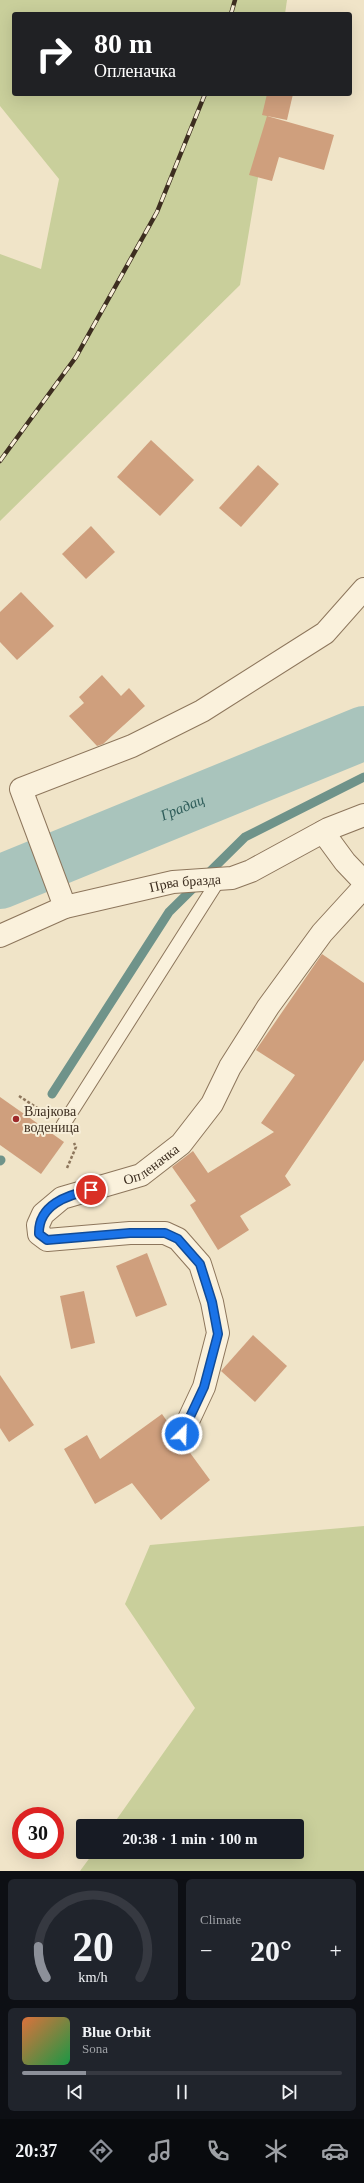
<!DOCTYPE html>
<meta charset="utf-8">
<style>
body{margin:0;font-family:Georgia,serif;background:#20242c;color:#f1f3f6;height:100vh;display:flex;flex-direction:column;font-size:15px;white-space:nowrap}
*{box-sizing:border-box;margin:0}
p{font-size:13px;color:#9ea1a6}
.icon{flex:none;width:22px;height:22px;fill:none;stroke:currentColor;stroke-width:2;stroke-linecap:round;stroke-linejoin:round}
.map{position:relative;height:1871px;overflow:hidden}
.details{display:flex;flex-direction:column;gap:8px;padding:8px;background:#0d0f14;flex:1}
.details>*{flex:none}
.banner{position:absolute;left:12px;top:12px;width:340px;height:84px;border-radius:4px;box-shadow:0 4px 16px #0002;background:#202124;color:#fff;overflow:hidden}
.speed{position:absolute;left:12px;top:1807px;display:flex;gap:8px;font-size:20px;font-weight:700;text-align:center}
.speed>*{display:grid;place-content:center;width:52px;height:52px;border-radius:50%;background:#171b24;box-shadow:0 4px 16px #0002;line-height:1}
.speed .limit{border:6px solid #d22;background:#fff;color:#111}
.pin{position:absolute;display:grid;place-items:center;width:34px;height:34px;color:#fff;margin:-17px;border:2px solid #fff;border-radius:50%;box-shadow:0 1px 4px #0007}
.me{position:absolute;width:44px;margin:-22px;rotate:24deg;stroke-linejoin:round;filter:drop-shadow(0 0 3px #0008)}
.turn{display:flex;align-items:center;gap:14px;height:84px;padding:0 16px;font-size:18px}
.turn .icon{width:52px;height:52px;stroke-width:2.5}
.turn b{display:block;font-size:28px;line-height:34px}
.big{font-size:30px;font-weight:700;line-height:1.1}
.details .tile{flex:1;display:flex;flex-direction:column;justify-content:center;gap:6px;min-width:0;padding:0 14px;border-radius:6px;background:#20242c}
.details .dial{align-items:center;gap:0}
.dial svg{height:104px;overflow:visible;fill:none;stroke:#363941;stroke-width:7;stroke-linecap:round;text-anchor:middle}
.dial text{fill:#f1f3f6;stroke:none}
.song{display:flex;align-items:center;gap:12px}
.cover{width:48px;height:48px;border-radius:6px;background:linear-gradient(135deg,hsl(20 70% 55%),hsl(140 70% 35%))}
.played{height:4px;border-radius:2px;background:linear-gradient(90deg,#8c9099 20%,#363941 20%)}
.keys{display:flex;justify-content:space-around;direction:ltr}
.heat{display:flex;justify-content:space-between;align-items:center;font-size:22px;direction:ltr}
.details .tiles{flex:1;display:grid;gap:8px;grid-template-columns:1fr 1fr}
.tile:last-child{grid-column:span 2}
.trip{position:absolute;left:76px;top:1819px;width:228px;height:40px;border-radius:4px;background:#171b24;box-shadow:0 4px 16px #0002;font-weight:700;line-height:40px;text-align:center}
.dock{display:flex;height:64px;justify-content:space-around;align-items:center;background:#090b0e;color:#9ea1a6}
.dock .icon{width:28px;height:28px}
.dock .current{color:#8c9099}
.dock b{font-size:18px;color:#f1f3f6}
.map>svg:first-child{display:block}
.green{fill:#c9cf9b}
.lines{fill:none;stroke-linecap:round;stroke-linejoin:round}
.stream{stroke:#6f938a;stroke-width:9}
.river{stroke:#a9c4bc;stroke-width:54}
.building{fill:#cf9f7d}
.lane-casing{stroke:#8d765c;stroke-width:15}
.street-casing{stroke:#8d765c;stroke-width:24}
.path{stroke:#8d765c;stroke-width:2.5;stroke-dasharray:3 2;stroke-linecap:butt}
.lane{stroke:#faf1dc;stroke-width:13}
.street{stroke:#faf1dc;stroke-width:22}
.rail-casing{stroke:#3d2e20;stroke-width:4.5}
.rail{stroke:#f7eed8;stroke-width:3;stroke-dasharray:9;stroke-linecap:butt}
.route-casing{stroke:#114b97;stroke-width:10}
.route{stroke:#1a73e8;stroke-width:7}
.poi-dot{fill:#9e2a2b;stroke:#f7eed8;stroke-width:1.5}
.labels{text-anchor:middle;dominant-baseline:central;stroke-width:4;stroke-linejoin:round;paint-order:stroke}
.street-label{font-size:14px;fill:#3d2e20;stroke:#f7eed8}
.poi-label{font-size:14px;fill:#3d2e20;stroke:#f7eed8;text-anchor:start}
.water-label{font-size:15px;font-style:italic;fill:#2f5d5a;stroke:#f7eed8}
</style>
<div class="map">
<svg width="364" height="1871" viewBox="0 0 364 1871">
<rect width="100%" height="100%" fill="#f0e4c8"/>
<g class="green">
<polygon points="0,0 287,0 285,14 14,14 14,94 272,94 240,285 0,521 0,254 41,269 59,179 0,106"/>
<polygon points="364,1526 364,1871 80,1871 94,1852 297,1852 297,1826 112,1826 195,1708 125,1604 150,1545"/>
</g>
<g class="lines">
<g class="stream">
<polyline points="52,1094 169,912 245,837 364,777"/>
<polyline points="0,1161 1,1160"/>
</g>
<path class="river" id="s1" d="M0,882L364,733"/>
</g>
<g class="building">
<polygon points="267,94 293,94 287,120 262,115"/>
<polygon points="267,116 334,135 324,170 279,157 272,181 249,175"/>
<polygon points="151,440 194,480 160,516 117,477"/>
<polygon points="258,465 279,484 241,527 219,508"/>
<polygon points="91,526 115,552 86,579 62,554"/>
<polygon points="21,592 54,626 17,660 0,642 0,612"/>
<polygon points="102,675 121,696 129,688 145,706 103,744 97,746 69,716 84,703 79,697"/>
<polygon points="322,954 364,983 364,1060 285,1176 291,1185 240,1216 249,1230 218,1250 190,1205 196,1201 172,1167 193,1151 208,1173 274,1132 261,1123 295,1075 256,1050"/>
<polygon points="0,1097 64,1142 41,1174 0,1145"/>
<polygon points="147,1253 167,1305 136,1317 116,1266"/>
<polygon points="84,1291 95,1343 71,1349 60,1296"/>
<polygon points="253,1335 287,1366 255,1402 221,1371"/>
<polygon points="0,1375 34,1425 9,1442 0,1428"/>
<polygon points="162,1414 171,1427 170,1435 172,1441 177,1445 185,1446 210,1480 161,1520 132,1483 95,1504 64,1449 87,1435 100,1459"/>
</g>
<g class="lines">
<defs>
<polyline id="lane" points="63,1125 218,881"/>
<g id="street">
<polyline points="323,832 345,862 364,882"/>
<polyline points="65,907 21,789 132,746 202,711 325,633 364,589"/>
<path id="s2" d="M0,936L65,907L173,882L232,878L251,871L328,829L364,815"/>
<path id="s3" d="M182,1434L204,1387L218,1333L212,1302L200,1264L178,1239L165,1233H130L47,1240L39,1234L38,1225L43,1214L62,1198L141,1175L181,1144L212,1104L230,1067L268,1007L322,933L364,887"/>
</g>
</defs>
<use href="#lane" class="lane-casing"/>
<use href="#street" class="street-casing"/>
<g class="path">
<polyline points="19,1096 45,1113"/>
<polyline points="67,1168 76,1147 74,1143"/>
</g>
<use href="#lane" class="lane"/>
<use href="#street" class="street"/>
<defs>
<g id="rail">
<polyline points="231,14 235,0"/>
<polyline points="0,461 76,357 157,212 205,94"/>
</g>
</defs>
<use href="#rail" class="rail-casing"/>
<use href="#rail" class="rail"/>
</g>
<g class="lines">
<defs>
<path id="route" d="M91,1190C67,1195 38,1205 39,1234L47,1240L130,1233H165L178,1239L200,1264L212,1302L218,1334L204,1387L182,1434"/>
</defs>
<use href="#route" class="route-casing"/>
<use href="#route" class="route"/>
</g>
<circle class="poi-dot" cx="16" cy="1119" r="4"/>
<g class="labels">
<g class="street-label">
<text stroke="none"><textPath href="#s2" startOffset="194">Прва бразда</textPath></text>
<text stroke="none"><textPath href="#s3" startOffset="497">Опленачка</textPath></text>
</g>
<g class="poi-label">
<text x="24" y="1111">Влајкова<tspan x="24" dy="16">воденица</tspan></text>
</g>
<g class="water-label">
<text stroke="none"><textPath href="#s1" startOffset="197">Градац</textPath></text>
</g>
</g>
</svg>
<div class="speed"><div class="limit">30</div></div>
<div class="pin" style="left:91px;top:1190px;background:#d93025"><svg class="icon" aria-label="arrive" viewBox="0 0 24 24"><path d="M6 21V4h12l-3 4 3 4H6"/></svg></div>
<svg class="me" style="left:182px;top:1434px" viewBox="-20 -20 40 40"><circle r="17" fill="#1a73e8" stroke="#fff" stroke-width="3"/><path d="M0-11L8 9 0 5-8 9z" fill="#fff"/></svg>
<div class="trip">20:38 · 1 min · 100 m</div>
<div class="banner">
<div class="turn"><svg class="icon" aria-label="right" viewBox="0 0 24 24"><path d="M7 20v-9h11M14 6l5 5-5 5"/></svg><div><b>80 m</b>Опленачка</div></div>
</div>
</div>
<section class="details">
<div class="tiles">
<div class="tile dial"><svg viewBox="0 0 100 80">
<path d="M14 69A42 42 0 1 1 86 69"/>
<path d="M14 69A42 42 0 0 1 8 45" stroke="#8c9099"/>
<text x="50" y="56" font-size="32" font-weight="700">20</text>
<text x="50" y="72" font-size="11">km/h</text>
</svg></div>
<div class="tile"><p>Climate</p>
<div class="heat"><a>−</a><b class="big">20°</b><a>+</a></div>
</div>
<div class="tile">
<div class="song"><i class="cover"></i><div><b>Blue Orbit</b><p>Sona</p></div></div>
<div class="played"></div>
<div class="keys"><svg class="icon" aria-label="previous" viewBox="0 0 24 24"><path d="M18 5L8 12l10 7zM5 5v14"/></svg><svg class="icon" aria-label="pause" viewBox="0 0 24 24"><path d="M8 5v14M16 5v14"/></svg><svg class="icon" aria-label="next" viewBox="0 0 24 24"><path d="M6 5l10 7-10 7zM19 5v14"/></svg></div>
</div>
</div>
</section>
<nav class="dock">
<b>20:37</b>
<svg class="icon current" aria-label="directions" viewBox="0 0 24 24"><path d="M12 3l9 9-9 9-9-9zM9 14v-3h6M13 9l2 2-2 2"/></svg>
<svg class="icon" aria-label="music" viewBox="0 0 24 24"><path d="M9 18V5l10-2v13"/><circle cx="6" cy="18" r="3"/><circle cx="16" cy="16" r="3"/></svg>
<svg class="icon" aria-label="phone" viewBox="0 0 24 24"><path d="M5 4h4l2 5-3 2q2 4 5 5l2-3 5 2v4C11 20 4 13 5 4z"/></svg>
<svg class="icon" aria-label="climate" viewBox="0 0 24 24"><path d="M12 3v18M4 7l16 10M4 17L20 7"/></svg>
<svg class="icon" aria-label="car" viewBox="0 0 24 24"><path d="M5 17H2v-5l4-1 3-4h7l3 4 3 1v5h-3M9 17h6M6 11h13"/><circle cx="7" cy="17" r="2"/><circle cx="17" cy="17" r="2"/></svg>
</nav>
